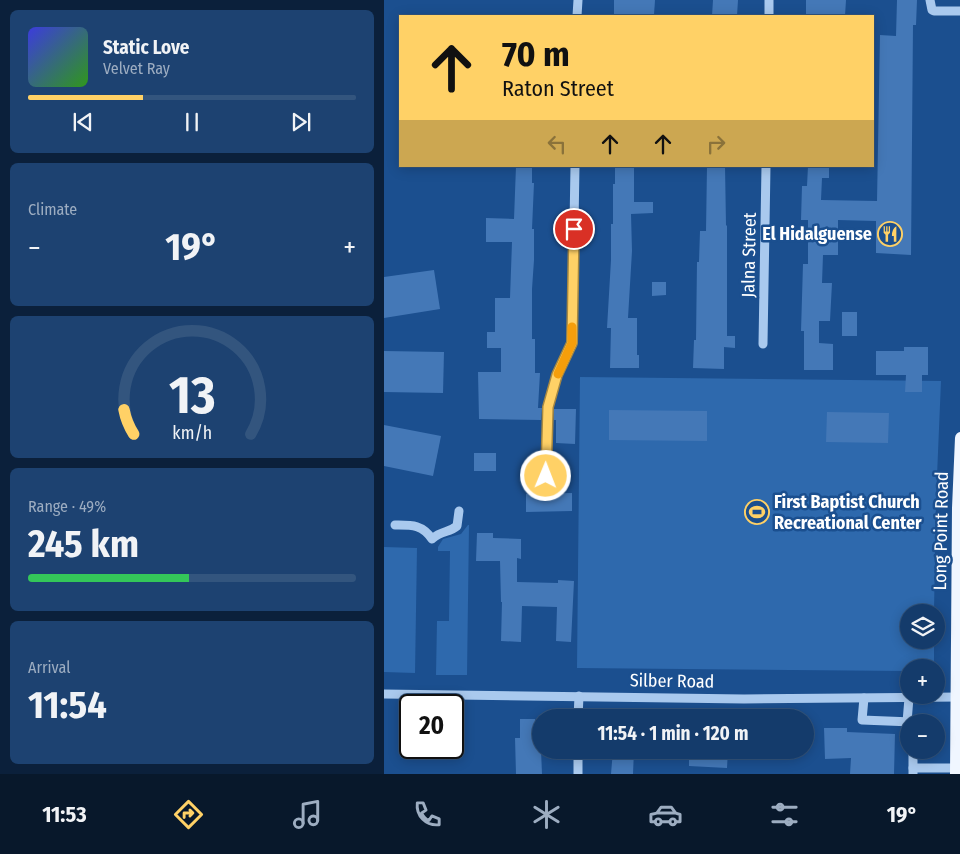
<!DOCTYPE html>
<meta charset="utf-8">
<style>
body{margin:0;font-family:"Fira Sans Condensed",sans-serif;background:#1d4271;color:#f1f3f6;height:100vh;display:flex;flex-direction:column;font-size:19px;white-space:nowrap}
*{box-sizing:border-box;margin:0}
p{font-size:16px;color:#9dadc1}
.icon{flex:none;width:28px;height:28px;fill:none;stroke:currentColor;stroke-width:2;stroke-linecap:round;stroke-linejoin:round}
.map{position:relative;flex:1;overflow:hidden}
.panel{display:flex;flex-direction:column;gap:10px;padding:10px;background:#0b203b;width:384px}
.panel>*{flex:none}
.banner{position:absolute;left:15px;top:15px;width:475px;height:152px;border-radius:0px;box-shadow:0 2px 12px #0003,0 0 0 1px #33557e;background:#ffd166;color:#111;overflow:hidden}
.buttons{position:absolute;left:516px;top:604px;display:grid;gap:10px}
.buttons a{display:grid;place-items:center;width:45px;height:45px;border-radius:50%;background:#143b6b;box-shadow:0 2px 12px #0003,0 0 0 1px #33557e;font-size:25px}
.speed{position:absolute;left:15px;top:694px;display:flex;gap:10px;font-size:25px;font-weight:700;text-align:center}
.speed>*{display:grid;place-content:center;width:65px;height:65px;border-radius:50%;background:#143b6b;box-shadow:0 2px 12px #0003,0 0 0 1px #33557e;line-height:1}
.speed .limit{border:2px solid #111;border-radius:8px;background:#fff;color:#111}
.pin{position:absolute;display:grid;place-items:center;width:42px;height:42px;color:#fff;margin:-21px;border:2px solid #fff;border-radius:50%;box-shadow:0 1px 5px #0007}
.me{position:absolute;width:55px;margin:-28px;rotate:1deg;stroke-linejoin:round;filter:drop-shadow(0 0 4px #0008)}
.turn{display:flex;align-items:center;gap:18px;height:105px;padding:0 20px;font-size:22px}
.turn .icon{width:65px;height:65px;stroke-width:2.5}
.turn b{display:block;font-size:35px;line-height:42px}
.lanes{display:flex;align-items:center;height:48px;padding:0 20px;background:#0003;justify-content:center;gap:25px;direction:ltr}
.lanes .off{opacity:.35}
.big{font-size:38px;font-weight:700;line-height:1.1}
.panel .card{flex:1;display:flex;flex-direction:column;justify-content:center;gap:8px;min-width:0;padding:0 18px;border-radius:8px;background:#1d4271}
.panel .dial{align-items:center;gap:0}
.dial svg{height:130px;overflow:visible;fill:none;stroke:#33557e;stroke-width:7;stroke-linecap:round;text-anchor:middle}
.dial text{fill:#f1f3f6;stroke:none}
.song{display:flex;align-items:center;gap:15px}
.cover{width:60px;height:60px;border-radius:8px;background:linear-gradient(135deg,hsl(240 70% 55%),hsl(110 70% 35%))}
.played{height:5px;border-radius:2px;background:linear-gradient(90deg,#ffd166 35%,#33557e 35%)}
.keys{display:flex;justify-content:space-around;direction:ltr}
.heat{display:flex;justify-content:space-between;align-items:center;font-size:28px;direction:ltr}
.charge{height:8px;border-radius:4px;background:linear-gradient(90deg,#34c759 49%,#33557e 0)}
.trip{position:absolute;left:148px;top:709px;width:282px;height:50px;border-radius:25px;background:#143b6b;box-shadow:0 2px 12px #0003,0 0 0 1px #33557e;font-weight:700;line-height:50px;text-align:center}
.dock{display:flex;height:80px;justify-content:space-around;align-items:center;background:#08182b;color:#9dadc1}
.dock .icon{width:35px;height:35px}
.dock .current{color:#ffd166}
.dock b{font-size:22px;color:#f1f3f6}
main{display:flex;flex:1;min-height:0}
.map>svg:first-child{display:block}
.green{fill:#2e69ad}
.building{fill:#4478b7}
.lines{fill:none;stroke-linecap:round;stroke-linejoin:round}
.minor{stroke:#a9c9ee;stroke-width:9}
.major{stroke:#f0f6ff;stroke-width:12}
.route-casing{stroke:#a68842;stroke-width:12}
.route{stroke:#ffd166;stroke-width:9}
.slow{stroke:#f59e0b;stroke-width:9}
.labels{text-anchor:middle;dominant-baseline:central;stroke-width:5;stroke-linejoin:round;paint-order:stroke}
.poi-label{font-size:18px;font-weight:bold;fill:#fff;stroke:#1b4f8f;text-anchor:end}
.street-label{font-size:18px;fill:#fff;stroke:#1b4f8f}
</style>
<main>
<section class="panel">
<div class="card">
<div class="song"><i class="cover"></i><div><b>Static Love</b><p>Velvet Ray</p></div></div>
<div class="played"></div>
<div class="keys"><svg class="icon" aria-label="previous" viewBox="0 0 24 24"><path d="M18 5L8 12l10 7zM5 5v14"/></svg><svg class="icon" aria-label="pause" viewBox="0 0 24 24"><path d="M8 5v14M16 5v14"/></svg><svg class="icon" aria-label="next" viewBox="0 0 24 24"><path d="M6 5l10 7-10 7zM19 5v14"/></svg></div>
</div>
<div class="card"><p>Climate</p>
<div class="heat"><a>−</a><b class="big">19°</b><a>+</a></div>
</div>
<div class="card dial"><svg viewBox="0 0 100 80">
<path d="M14 69A42 42 0 1 1 86 69"/>
<path d="M14 69A42 42 0 0 1 8 54" stroke="#ffd166"/>
<text x="50" y="56" font-size="32" font-weight="700">13</text>
<text x="50" y="72" font-size="11">km/h</text>
</svg></div>
<div class="card"><p>Range · 49%</p><b class="big">245 km</b><div class="charge"></div></div>
<div class="card"><p>Arrival</p><b class="big">11:54</b></div>
</section>
<div class="map">
<svg width="577" height="774" viewBox="0 0 577 774">
<rect width="100%" height="100%" fill="#1b4f8f"/>
<g class="green">
<polygon points="196,377 557,381 552,500 550,612 525,612 525,640 550,640 550,662 544,667 525,668 525,671 193,668"/>
<polygon points="84,525 85,525 83,675 52,675 53,621 65,621 66,551 54,551 54,547 59,539 77,534"/>
<polygon points="0,547 33,548 31,673 0,672"/>
</g>
<g class="building">
<polygon points="230,0 271,0 270,15 230,16"/>
<polygon points="329,0 354,0 353,16 328,16"/>
<polygon points="422,0 462,0 461,16 422,16"/>
<polygon points="513,0 533,0 532,25 529,25 527,255 492,253 492,221 454,220 454,255 439,255 438,283 448,283 446,321 435,321 435,343 449,344 449,370 420,370 420,331 417,331 419,264 424,264 424,220 417,220 418,186 423,186 424,166 445,166 445,178 438,178 437,200 493,201 496,35 512,36"/>
<polygon points="132,166 148,166 148,183 150,183 148,229 150,229 150,260 148,289 148,339 151,339 151,373 156,373 154,408 158,408 157,420 95,419 94,372 117,372 117,348 103,348 103,332 111,332 111,298 126,298 128,242 102,242 102,218 130,219"/>
<polygon points="231,166 250,166 250,202 269,202 269,213 247,214 248,251 244,318 253,318 253,355 255,355 255,368 226,368 227,328 223,328 227,260 227,224 229,224 229,184 231,184"/>
<polygon points="323,166 341,166 342,225 343,226 343,336 351,336 351,348 340,347 340,369 309,368 310,340 312,340 313,262 315,262 316,231 322,231"/>
<polygon points="50,270 56,309 0,318 0,277"/>
<polygon points="268,282 282,282 282,295 268,296"/>
<rect x="458" y="312" width="15" height="24"/>
<polygon points="520,347 544,347 544,375 538,375 538,392 521,392 522,375 492,375 492,351 520,351"/>
<polygon points="0,351 60,352 59,393 0,392"/>
<polygon points="170,409 192,409 191,444 172,443 172,420 170,420"/>
<polygon points="225,410 323,411 323,441 225,440"/>
<polygon points="443,412 505,413 504,443 442,442"/>
<polygon points="0,425 57,436 49,476 0,466"/>
<rect x="90" y="453" width="22" height="18"/>
<polygon points="188,493 188,511 142,512 142,494"/>
<polygon points="93,533 109,533 109,538 137,539 137,559 133,558 133,582 174,583 174,580 190,581 187,642 172,641 173,607 138,606 137,642 117,641 118,602 117,602 116,561 92,561"/>
<polygon points="136,719 151,719 151,725 156,725 158,774 132,774 131,738 136,738"/>
<polygon points="440,728 463,728 463,732 511,734 510,774 466,774 467,758 441,759"/>
<polygon points="229,750 250,750 249,774 227,774"/>
<polygon points="316,750 344,750 343,768 305,766 305,756 316,756"/>
</g>
<g class="lines">
<g class="minor">
<polyline points="546,0 548,10 550,11 577,11"/>
<polyline points="193,16 194,0"/>
<polyline points="385,16 385,0"/>
<polyline points="379,344 382,166"/>
<polyline points="162,476 164,407 173,375 188,343 191,166"/>
<path d="M11,525C27,525 38,524 48,539C58,530 65,533 73,526L75,511"/>
<polyline points="0,694 360,699 577,697"/>
<polyline points="480,698 478,720 528,722"/>
<polyline points="194,718 195,696"/>
<polyline points="523,722 525,698"/>
<polyline points="529,750 529,774"/>
<polyline points="529,768 572,768"/>
<polyline points="194,774 194,750"/>
</g>
<polyline class="major" points="572,774 574,508 577,438"/>
</g>
<g class="lines">
<defs>
<polyline id="route" points="162,476 164,407 173,375 188,343 190,229"/>
</defs>
<use href="#route" class="route-casing"/>
<use href="#route" class="route"/>
<polyline class="slow" points="174,374 188,343 188,327"/>
</g>
<defs>
<symbol id="restaurant-ring" viewBox="-11 -11 22 22"><circle r="9.5" fill="#1b4f8f" stroke="#ffd166" stroke-width="1.5"/><path d="M-5-6h1v4h1v-4h1v4h1v-4h1v5L-1.5 .5V6h-2V.5L-5-1ZM5-6V6H3V1.5H1.5Q1.5-4 5-6Z" fill="#ffd166"/></symbol>
<symbol id="stadium-ring" viewBox="-11 -11 22 22"><circle r="9.5" fill="#1b4f8f" stroke="#ffd166" stroke-width="1.5"/><path d="M0-5a6.5 5 0 1 0 0 10a6.5 5 0 1 0 0-10ZM-3.5-1.8h7v3.6h-7Z" fill="#ffd166"/></symbol>
</defs>
<g fill-rule="evenodd">
<use href="#restaurant-ring" x="492" y="220" width="28" height="28"/>
<use href="#stadium-ring" x="359" y="498" width="28" height="28"/>
</g>
<g class="labels">
<g class="poi-label">
<text x="488" y="234">El Hidalguense</text>
<text x="390" y="502" text-anchor="start">First Baptist Church<tspan x="390" dy="21">Recreational Center</tspan></text>
</g>
<g class="street-label">
<text transform="translate(365 255) rotate(-89)">Jalna Street</text>
<text transform="translate(557 531) rotate(-89)">Long Point Road</text>
<text transform="translate(288 681) rotate(1)">Silber Road</text>
</g>
</g>
</svg>
<div class="buttons">
<a><svg class="icon" aria-label="layers" viewBox="0 0 24 24"><path d="M12 4l9 5-9 5-9-5zM3 14l9 5 9-5"/></svg></a>
<a>+</a>
<a>−</a>
</div>
<div class="speed"><div class="limit">20</div></div>
<div class="pin" style="left:190px;top:229px;background:#d93025"><svg class="icon" aria-label="arrive" viewBox="0 0 24 24"><path d="M6 21V4h12l-3 4 3 4H6"/></svg></div>
<svg class="me" style="left:162px;top:476px" viewBox="-20 -20 40 40"><circle r="17" fill="#ffd166" stroke="#fff" stroke-width="3"/><path d="M0-11L8 9 0 5-8 9z" fill="#fff"/></svg>
<div class="trip">11:54 · 1 min · 120 m</div>
<div class="banner">
<div class="turn"><svg class="icon" aria-label="ahead" viewBox="0 0 24 24"><path d="M12 20V5M6 11l6-6 6 6"/></svg><div><b>70 m</b>Raton Street</div></div>
<div class="lanes"><svg class="icon off" aria-label="left" viewBox="0 0 24 24"><path d="M17 20v-9H6M10 6l-5 5 5 5"/></svg><svg class="icon" aria-label="ahead" viewBox="0 0 24 24"><path d="M12 20V5M6 11l6-6 6 6"/></svg><svg class="icon" aria-label="ahead" viewBox="0 0 24 24"><path d="M12 20V5M6 11l6-6 6 6"/></svg><svg class="icon off" aria-label="right" viewBox="0 0 24 24"><path d="M7 20v-9h11M14 6l5 5-5 5"/></svg></div>
</div>
</div>
</main>
<nav class="dock">
<b>11:53</b>
<svg class="icon current" aria-label="directions" viewBox="0 0 24 24"><path d="M12 3l9 9-9 9-9-9zM9 14v-3h6M13 9l2 2-2 2"/></svg>
<svg class="icon" aria-label="music" viewBox="0 0 24 24"><path d="M9 18V5l10-2v13"/><circle cx="6" cy="18" r="3"/><circle cx="16" cy="16" r="3"/></svg>
<svg class="icon" aria-label="phone" viewBox="0 0 24 24"><path d="M5 4h4l2 5-3 2q2 4 5 5l2-3 5 2v4C11 20 4 13 5 4z"/></svg>
<svg class="icon" aria-label="climate" viewBox="0 0 24 24"><path d="M12 3v18M4 7l16 10M4 17L20 7"/></svg>
<svg class="icon" aria-label="car" viewBox="0 0 24 24"><path d="M5 17H2v-5l4-1 3-4h7l3 4 3 1v5h-3M9 17h6M6 11h13"/><circle cx="7" cy="17" r="2"/><circle cx="17" cy="17" r="2"/></svg>
<svg class="icon" aria-label="filters" viewBox="0 0 24 24"><path d="M4 7h16M4 17h16"/><circle cx="9" cy="7" r="2"/><circle cx="15" cy="17" r="2"/></svg>
<b>19°</b>
</nav>
